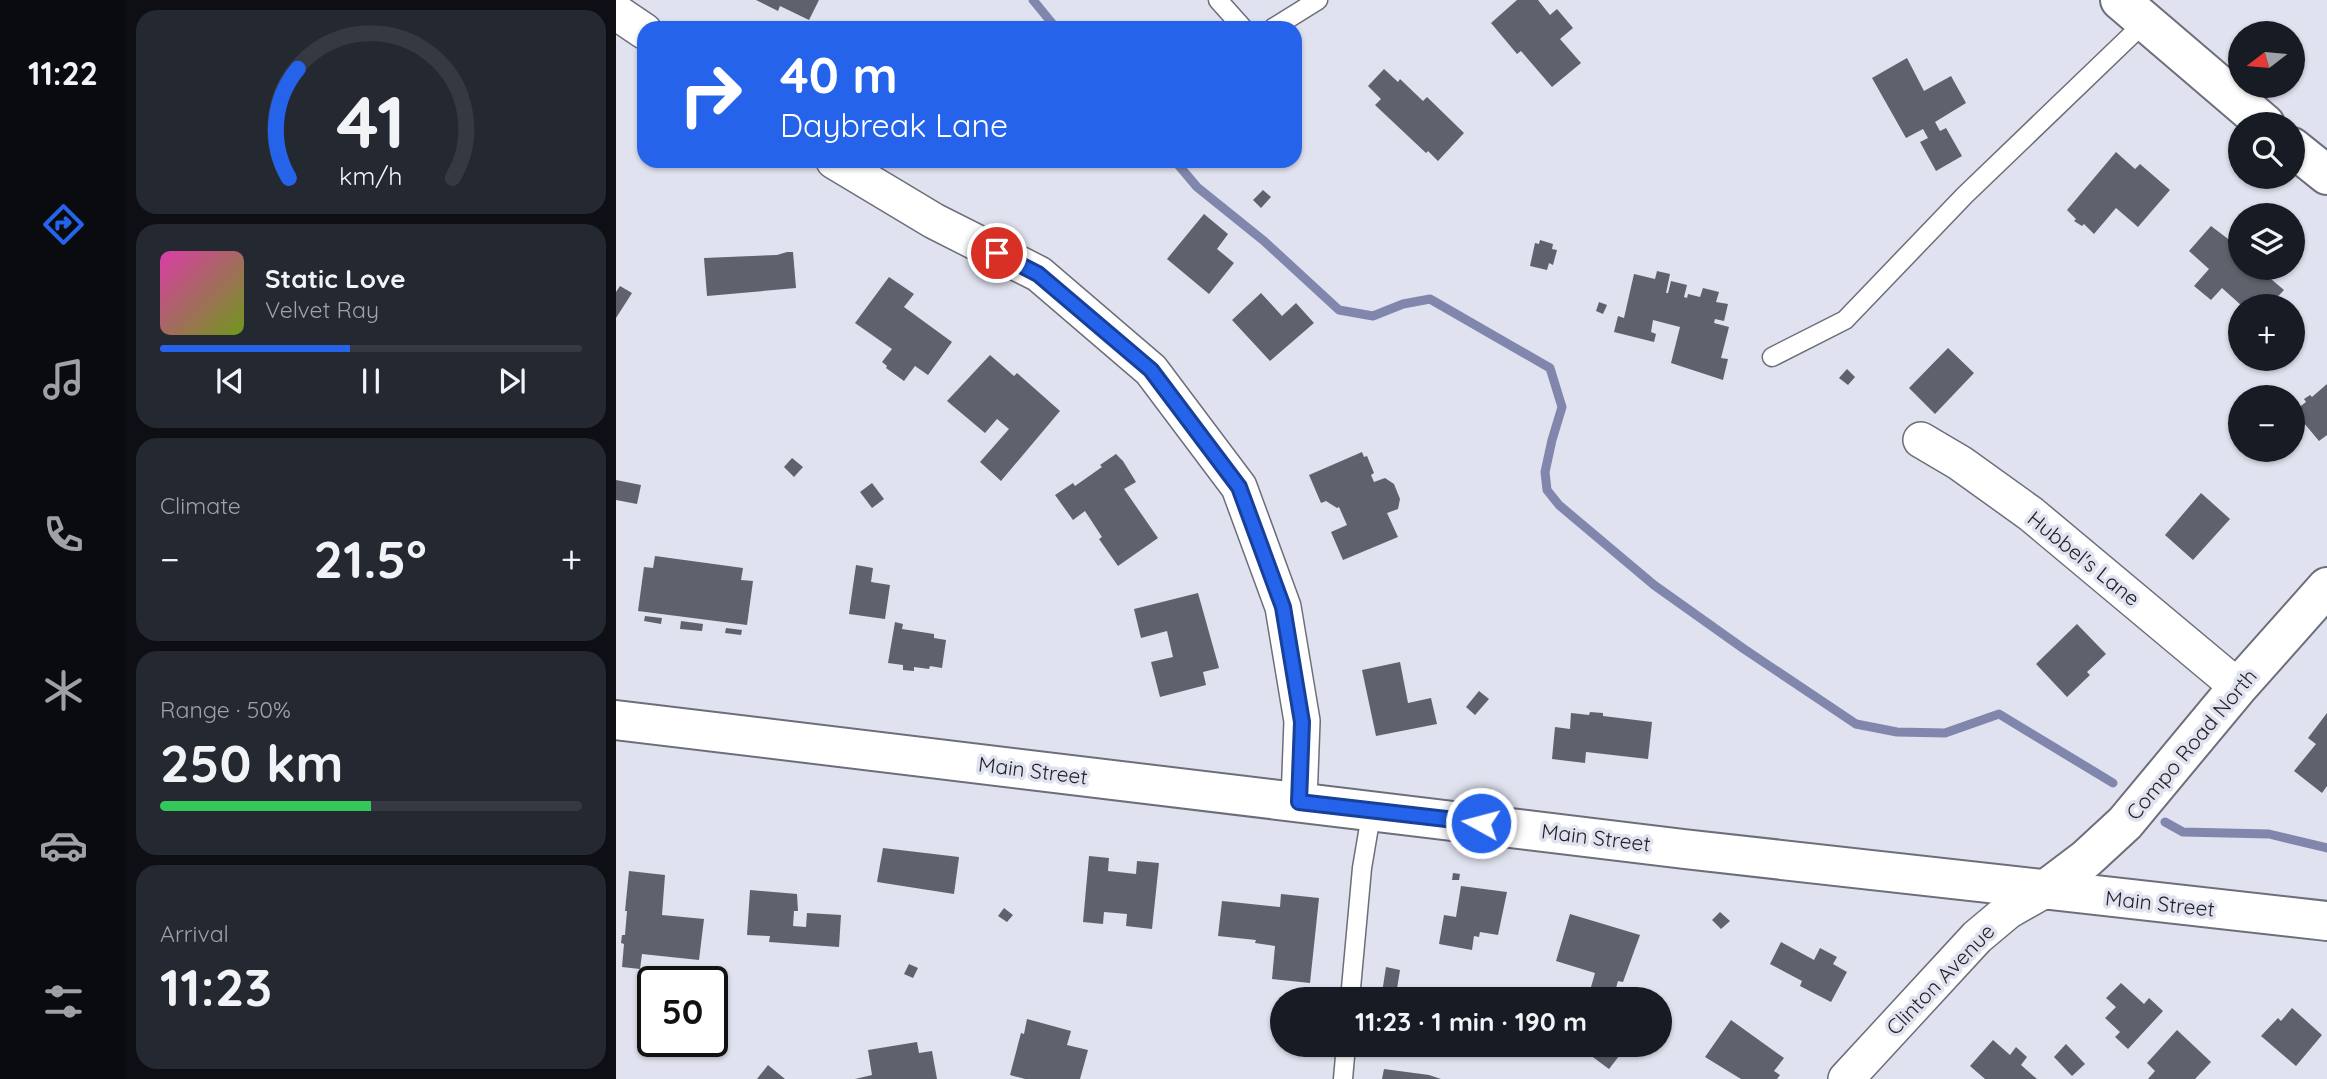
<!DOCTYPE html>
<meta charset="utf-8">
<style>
body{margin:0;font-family:Quicksand,sans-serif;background:#242831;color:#f1f3f6;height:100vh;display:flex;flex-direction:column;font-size:26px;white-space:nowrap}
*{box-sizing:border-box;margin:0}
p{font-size:23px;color:#9ea1a6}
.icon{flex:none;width:38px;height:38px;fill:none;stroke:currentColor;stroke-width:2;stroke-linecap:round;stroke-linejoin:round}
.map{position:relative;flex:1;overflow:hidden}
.drawer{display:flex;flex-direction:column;gap:10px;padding:10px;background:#0d0f14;width:490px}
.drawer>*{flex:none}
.guide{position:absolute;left:21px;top:21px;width:665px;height:147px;border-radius:21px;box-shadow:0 2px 5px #0004;background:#2563eb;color:#fff;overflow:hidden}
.needle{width:46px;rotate:254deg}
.controls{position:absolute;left:1612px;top:21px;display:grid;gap:14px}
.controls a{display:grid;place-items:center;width:77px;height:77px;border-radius:50%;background:#171b24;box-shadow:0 2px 5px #0004;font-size:35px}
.speed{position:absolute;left:21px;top:966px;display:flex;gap:14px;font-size:35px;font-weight:700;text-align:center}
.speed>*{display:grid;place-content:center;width:91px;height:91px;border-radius:50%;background:#171b24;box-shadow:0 2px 5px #0004;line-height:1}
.speed .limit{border:4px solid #111;border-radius:10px;background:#fff;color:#111}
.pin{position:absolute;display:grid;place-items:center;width:60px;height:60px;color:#fff;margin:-30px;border:4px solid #fff;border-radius:50%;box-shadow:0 2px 7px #0007}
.me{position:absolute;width:77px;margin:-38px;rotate:277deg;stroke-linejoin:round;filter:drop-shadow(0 0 5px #0008)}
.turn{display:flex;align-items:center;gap:24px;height:147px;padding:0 28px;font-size:32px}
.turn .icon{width:91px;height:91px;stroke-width:2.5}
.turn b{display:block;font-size:49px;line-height:60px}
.big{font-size:52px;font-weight:700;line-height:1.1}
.drawer .tile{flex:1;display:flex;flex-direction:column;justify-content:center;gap:10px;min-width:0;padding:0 24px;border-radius:21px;background:#242831}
.drawer .dial{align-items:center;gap:0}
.dial svg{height:182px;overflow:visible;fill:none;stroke:#363941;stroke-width:7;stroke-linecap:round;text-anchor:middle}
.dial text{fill:#f1f3f6;stroke:none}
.song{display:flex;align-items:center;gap:21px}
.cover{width:84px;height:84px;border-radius:10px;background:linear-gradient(135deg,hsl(320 70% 55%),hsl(80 70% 35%))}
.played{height:7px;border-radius:4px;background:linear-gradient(90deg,#2563eb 45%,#363941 45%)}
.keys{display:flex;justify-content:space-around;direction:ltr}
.heat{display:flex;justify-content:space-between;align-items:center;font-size:38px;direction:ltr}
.charge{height:10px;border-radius:5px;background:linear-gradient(90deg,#34c759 50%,#363941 0)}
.trip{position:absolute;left:654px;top:987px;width:402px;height:70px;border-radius:35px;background:#171b24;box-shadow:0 2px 5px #0004;font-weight:700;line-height:70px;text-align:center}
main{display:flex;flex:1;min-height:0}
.tab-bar{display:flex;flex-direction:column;width:126px;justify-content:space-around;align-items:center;background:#090b0e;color:#9ea1a6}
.tab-bar .icon{width:49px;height:49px}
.tab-bar .active{color:#2563eb}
.tab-bar b{font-size:32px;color:#f1f3f6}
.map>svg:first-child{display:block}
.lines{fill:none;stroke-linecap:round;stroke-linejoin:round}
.stream{stroke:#8086ac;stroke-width:9}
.building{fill:#5f616c}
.lane-casing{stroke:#6c6e79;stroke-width:21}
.street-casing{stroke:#6c6e79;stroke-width:38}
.secondary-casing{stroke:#6c6e79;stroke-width:42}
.lane{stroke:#fff;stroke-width:18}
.street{stroke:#fff;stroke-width:35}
.secondary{stroke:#fff;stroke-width:38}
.route-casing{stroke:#184099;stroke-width:18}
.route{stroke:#2563eb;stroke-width:12}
.labels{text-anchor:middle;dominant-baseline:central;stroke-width:7;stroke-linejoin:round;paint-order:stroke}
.street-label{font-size:21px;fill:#1f2025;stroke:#e0e2ef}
</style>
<main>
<nav class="tab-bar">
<b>11:22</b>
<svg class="icon active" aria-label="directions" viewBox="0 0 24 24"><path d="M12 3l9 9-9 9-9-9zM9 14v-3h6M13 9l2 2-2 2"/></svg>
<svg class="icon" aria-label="music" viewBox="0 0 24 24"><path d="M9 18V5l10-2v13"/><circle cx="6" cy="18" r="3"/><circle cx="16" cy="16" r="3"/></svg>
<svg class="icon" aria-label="phone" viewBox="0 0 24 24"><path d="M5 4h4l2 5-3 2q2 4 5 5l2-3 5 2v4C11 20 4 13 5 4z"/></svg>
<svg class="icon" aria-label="climate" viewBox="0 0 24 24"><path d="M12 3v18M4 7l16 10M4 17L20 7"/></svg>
<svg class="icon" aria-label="car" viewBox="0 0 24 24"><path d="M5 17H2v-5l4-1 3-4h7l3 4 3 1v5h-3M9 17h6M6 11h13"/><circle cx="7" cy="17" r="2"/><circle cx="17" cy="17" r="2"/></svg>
<svg class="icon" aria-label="filters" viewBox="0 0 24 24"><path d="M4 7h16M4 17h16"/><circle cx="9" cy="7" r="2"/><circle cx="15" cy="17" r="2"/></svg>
</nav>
<section class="drawer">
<div class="tile dial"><svg viewBox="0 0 100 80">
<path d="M14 69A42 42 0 1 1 86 69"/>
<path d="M14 69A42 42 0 0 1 18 21" stroke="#2563eb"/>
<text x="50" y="56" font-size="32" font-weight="700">41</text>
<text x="50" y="72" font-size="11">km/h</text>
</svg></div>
<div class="tile">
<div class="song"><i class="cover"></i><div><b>Static Love</b><p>Velvet Ray</p></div></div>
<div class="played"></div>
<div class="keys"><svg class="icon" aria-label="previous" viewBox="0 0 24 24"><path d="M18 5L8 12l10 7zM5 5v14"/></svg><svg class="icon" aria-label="pause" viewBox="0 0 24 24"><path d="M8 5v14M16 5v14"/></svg><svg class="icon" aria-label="next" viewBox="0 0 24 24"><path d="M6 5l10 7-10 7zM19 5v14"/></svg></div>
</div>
<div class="tile"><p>Climate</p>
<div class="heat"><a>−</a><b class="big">21.5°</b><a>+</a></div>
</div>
<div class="tile"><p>Range · 50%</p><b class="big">250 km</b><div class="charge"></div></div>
<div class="tile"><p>Arrival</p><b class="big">11:23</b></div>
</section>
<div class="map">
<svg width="1711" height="1079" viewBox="0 0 1711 1079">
<rect width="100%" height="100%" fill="#e0e2ef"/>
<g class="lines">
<g class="stream">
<polyline points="417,0 440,28"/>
<polyline points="559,161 581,187 648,241 723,310 757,316 787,304 814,299 934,368 946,407 936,440 929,472 931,490 943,505 1038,585 1128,649 1240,724 1281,732 1329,733 1383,714 1497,783"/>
<polyline points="1549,822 1567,832 1653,834 1711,848"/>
</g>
</g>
<g class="building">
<polygon points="140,0 203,0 193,20 164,6 162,11"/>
<polygon points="901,0 922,0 934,15 941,9 957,28 944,39 965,63 936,87 905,51 901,54 875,23"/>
<polygon points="1291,58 1308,91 1335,76 1350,103 1319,122 1324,131 1330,128 1346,156 1320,171 1304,142 1312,138 1307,129 1290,138 1256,78"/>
<polygon points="768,69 782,82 784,79 807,101 811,97 848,133 822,161 812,151 810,153 759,105 765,99 752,86"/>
<polygon points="1500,152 1519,169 1524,164 1554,190 1522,227 1500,208 1478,234 1468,224 1466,226 1458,221 1460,219 1451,210"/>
<polygon points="647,190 655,197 645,208 637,200"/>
<polygon points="588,214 612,234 601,249 618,263 593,294 551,259"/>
<polygon points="1595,226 1624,248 1624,268 1642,268 1668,290 1653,306 1626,306 1606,288 1595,300 1578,286 1593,269 1573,251"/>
<polygon points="924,240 937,244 936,249 941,250 937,265 933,263 931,270 914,266 919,243 923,244"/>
<polygon points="171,252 177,252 180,288 91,296 88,258 161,255"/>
<polygon points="1041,271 1054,274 1050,293 1052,293 1055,281 1071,285 1068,297 1071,298 1072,294 1084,297 1087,288 1103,292 1100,302 1112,304 1108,321 1099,319 1098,323 1113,327 1105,358 1112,359 1107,380 1055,363 1064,327 1037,320 1035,332 1040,334 1038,342 998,332 1002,316 1008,318 1018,274 1039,279"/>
<polygon points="273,277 298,294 288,307 336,342 312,375 299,366 288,381 270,368 271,366 266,362 276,349 239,323"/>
<polygon points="4,286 16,293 0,318 0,292"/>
<polygon points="645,293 666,316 680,303 698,323 654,361 616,320"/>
<polygon points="983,302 991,305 987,314 980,311"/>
<polygon points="1332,348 1358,373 1319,414 1293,388"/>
<polygon points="374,355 398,376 401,373 444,411 385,481 364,462 393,429 381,419 369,433 331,401"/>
<polygon points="1231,369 1239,377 1232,385 1223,378"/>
<polygon points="1711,384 1711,435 1703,441 1678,411 1690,402 1688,399 1694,395 1696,397"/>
<polygon points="746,452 748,457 751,456 758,473 755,475 758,482 769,478 778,484 784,499 782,509 771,513 782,537 727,560 715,532 731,525 723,507 721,508 710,501 705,503 693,475"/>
<polygon points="500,454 507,461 520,482 508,489 542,538 502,566 483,539 486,537 469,511 457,520 439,495 457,483 459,486 486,467 484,465"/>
<polygon points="176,458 187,467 178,477 168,467"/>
<polygon points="0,480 25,485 21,504 0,500"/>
<polygon points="256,483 268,499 256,508 244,492"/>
<polygon points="1585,493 1614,519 1577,560 1549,535"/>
<polygon points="39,556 127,568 125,580 137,581 131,625 22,611 28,567 37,568"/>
<polygon points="240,565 257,568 255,582 274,585 269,619 233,614"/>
<polygon points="582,593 603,668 587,672 590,685 544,697 535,662 557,657 551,631 525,638 518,609"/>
<polygon points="29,616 46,618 45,624 28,621"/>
<polygon points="65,621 87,624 86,631 64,629"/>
<polygon points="279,622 287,624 286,629 318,634 318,638 330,640 326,668 314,666 313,669 298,667 298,671 287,670 287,665 272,663"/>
<polygon points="1461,624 1490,654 1471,672 1474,675 1451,697 1420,664"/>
<polygon points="110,628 126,630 125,635 109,633"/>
<polygon points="784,662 792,703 815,698 821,724 760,736 746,670"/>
<polygon points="863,691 873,699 859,715 850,707"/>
<polygon points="974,712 987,713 987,716 1036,722 1032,759 970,752 969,763 936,759 939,727 954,729 955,713 973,715"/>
<polygon points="1711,713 1711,786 1706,793 1678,771 1700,744 1692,738"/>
<polygon points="267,848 343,857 338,894 261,882"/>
<polygon points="473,856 493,858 492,871 520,874 521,861 543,863 536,929 510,926 511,914 488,912 487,924 467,922"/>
<polygon points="13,871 49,875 46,915 88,919 83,960 26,954 24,969 6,967 8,944 5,943 6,935 9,935 11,911 9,911"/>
<polygon points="837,873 844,874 843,880 836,880"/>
<polygon points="845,886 891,892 882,935 864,932 863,937 858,936 856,950 823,944 828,915 840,917"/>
<polygon points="134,890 181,894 182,911 178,911 177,926 190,927 191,913 225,915 223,947 153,942 154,936 131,935"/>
<polygon points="665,894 703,898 694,983 656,979 659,946 639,943 640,940 602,936 606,901 664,907"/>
<polygon points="388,908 397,915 391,922 382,916"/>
<polygon points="1104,912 1114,921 1105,929 1096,920"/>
<polygon points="954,914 1024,935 1007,982 1002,981 998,995 975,987 979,973 940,961"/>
<polygon points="1165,942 1198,960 1204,948 1221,957 1217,964 1231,972 1215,1002 1184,986 1186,981 1154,964"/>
<polygon points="293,964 302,968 297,978 288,974"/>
<polygon points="770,967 784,970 780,995 766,993"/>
<polygon points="1505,983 1528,1004 1533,998 1547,1011 1512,1049 1499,1037 1504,1032 1489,1018 1500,1007 1490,998"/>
<polygon points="1676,1008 1706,1035 1680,1066 1645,1036 1662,1018 1665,1021"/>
<polygon points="411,1019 455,1031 451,1045 472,1050 464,1079 409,1079 394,1075 405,1033 408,1034"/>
<polygon points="1115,1020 1168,1058 1158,1071 1164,1075 1161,1079 1125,1079 1089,1057"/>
<polygon points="1561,1030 1595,1062 1579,1079 1532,1079 1539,1071 1531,1063"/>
<polygon points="1377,1040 1394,1055 1400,1047 1411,1057 1405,1065 1421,1079 1369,1079 1354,1066"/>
<polygon points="301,1042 303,1053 316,1051 321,1079 239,1079 256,1075 252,1050"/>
<polygon points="1450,1044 1469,1064 1456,1076 1438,1057"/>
<polygon points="975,1045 1006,1045 1010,1047 993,1069 970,1052"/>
<polygon points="152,1065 169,1079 141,1079"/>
<polygon points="768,1069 813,1075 825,1079 766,1079"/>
</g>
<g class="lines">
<defs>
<g id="lane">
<polyline points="602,0 627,28"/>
<polyline points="657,28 702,0"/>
<polyline points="1156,357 1229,320 1349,195 1529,22"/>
<polyline points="734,999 746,868 756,809"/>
<polyline points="727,1079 730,1045"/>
</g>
<g id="street">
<polyline points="0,12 28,31"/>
<polyline points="218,161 318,221 423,274 535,370 623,487 667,607 686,721 683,801"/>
<polyline points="1305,440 1344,463 1415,514 1622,687"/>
<polyline points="1230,1079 1361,937 1392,911 1429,890"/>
</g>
<g id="secondary">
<polyline points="1504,0 1649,124"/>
<polyline points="1676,147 1711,175"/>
<polyline points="0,720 1068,849 1711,921"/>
<polyline points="1429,890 1470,859 1509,823 1622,687 1711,587"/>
</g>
</defs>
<use href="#lane" class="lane-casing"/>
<use href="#street" class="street-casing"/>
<use href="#secondary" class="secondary-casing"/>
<use href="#lane" class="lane"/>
<use href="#street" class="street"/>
<use href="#secondary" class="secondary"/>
</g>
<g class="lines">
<defs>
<polyline id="route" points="381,253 422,274 535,370 623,487 667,607 686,722 683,802 865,823"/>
</defs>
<use href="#route" class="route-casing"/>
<use href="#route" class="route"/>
</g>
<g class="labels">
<g class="street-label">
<text transform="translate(1468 558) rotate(39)">Hubbel's Lane</text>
<text transform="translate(1575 744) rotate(-50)">Compo Road North</text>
<text transform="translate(417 770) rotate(7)">Main Street</text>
<text transform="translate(980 837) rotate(7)">Main Street</text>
<text transform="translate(1544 903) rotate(6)">Main Street</text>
<text transform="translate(1324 979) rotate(-46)">Clinton Avenue</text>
</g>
</g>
</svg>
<div class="controls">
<a><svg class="needle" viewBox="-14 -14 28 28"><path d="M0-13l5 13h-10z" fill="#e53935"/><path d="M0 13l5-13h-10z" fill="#9ea1a6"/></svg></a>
<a><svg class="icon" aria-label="search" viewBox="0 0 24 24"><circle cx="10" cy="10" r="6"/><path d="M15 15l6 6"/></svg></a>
<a><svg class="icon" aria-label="layers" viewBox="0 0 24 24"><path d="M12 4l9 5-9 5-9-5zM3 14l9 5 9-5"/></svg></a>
<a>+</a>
<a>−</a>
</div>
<div class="speed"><div class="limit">50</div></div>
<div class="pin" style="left:381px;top:253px;background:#d93025"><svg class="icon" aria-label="arrive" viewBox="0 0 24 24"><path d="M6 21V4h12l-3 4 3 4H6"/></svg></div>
<svg class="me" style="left:865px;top:823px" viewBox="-20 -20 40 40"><circle r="17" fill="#2563eb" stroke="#fff" stroke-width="3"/><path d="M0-11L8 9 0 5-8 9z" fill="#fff"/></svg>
<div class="trip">11:23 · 1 min · 190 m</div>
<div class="guide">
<div class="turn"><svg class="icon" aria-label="right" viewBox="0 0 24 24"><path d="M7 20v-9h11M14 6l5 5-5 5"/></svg><div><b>40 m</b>Daybreak Lane</div></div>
</div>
</div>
</main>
